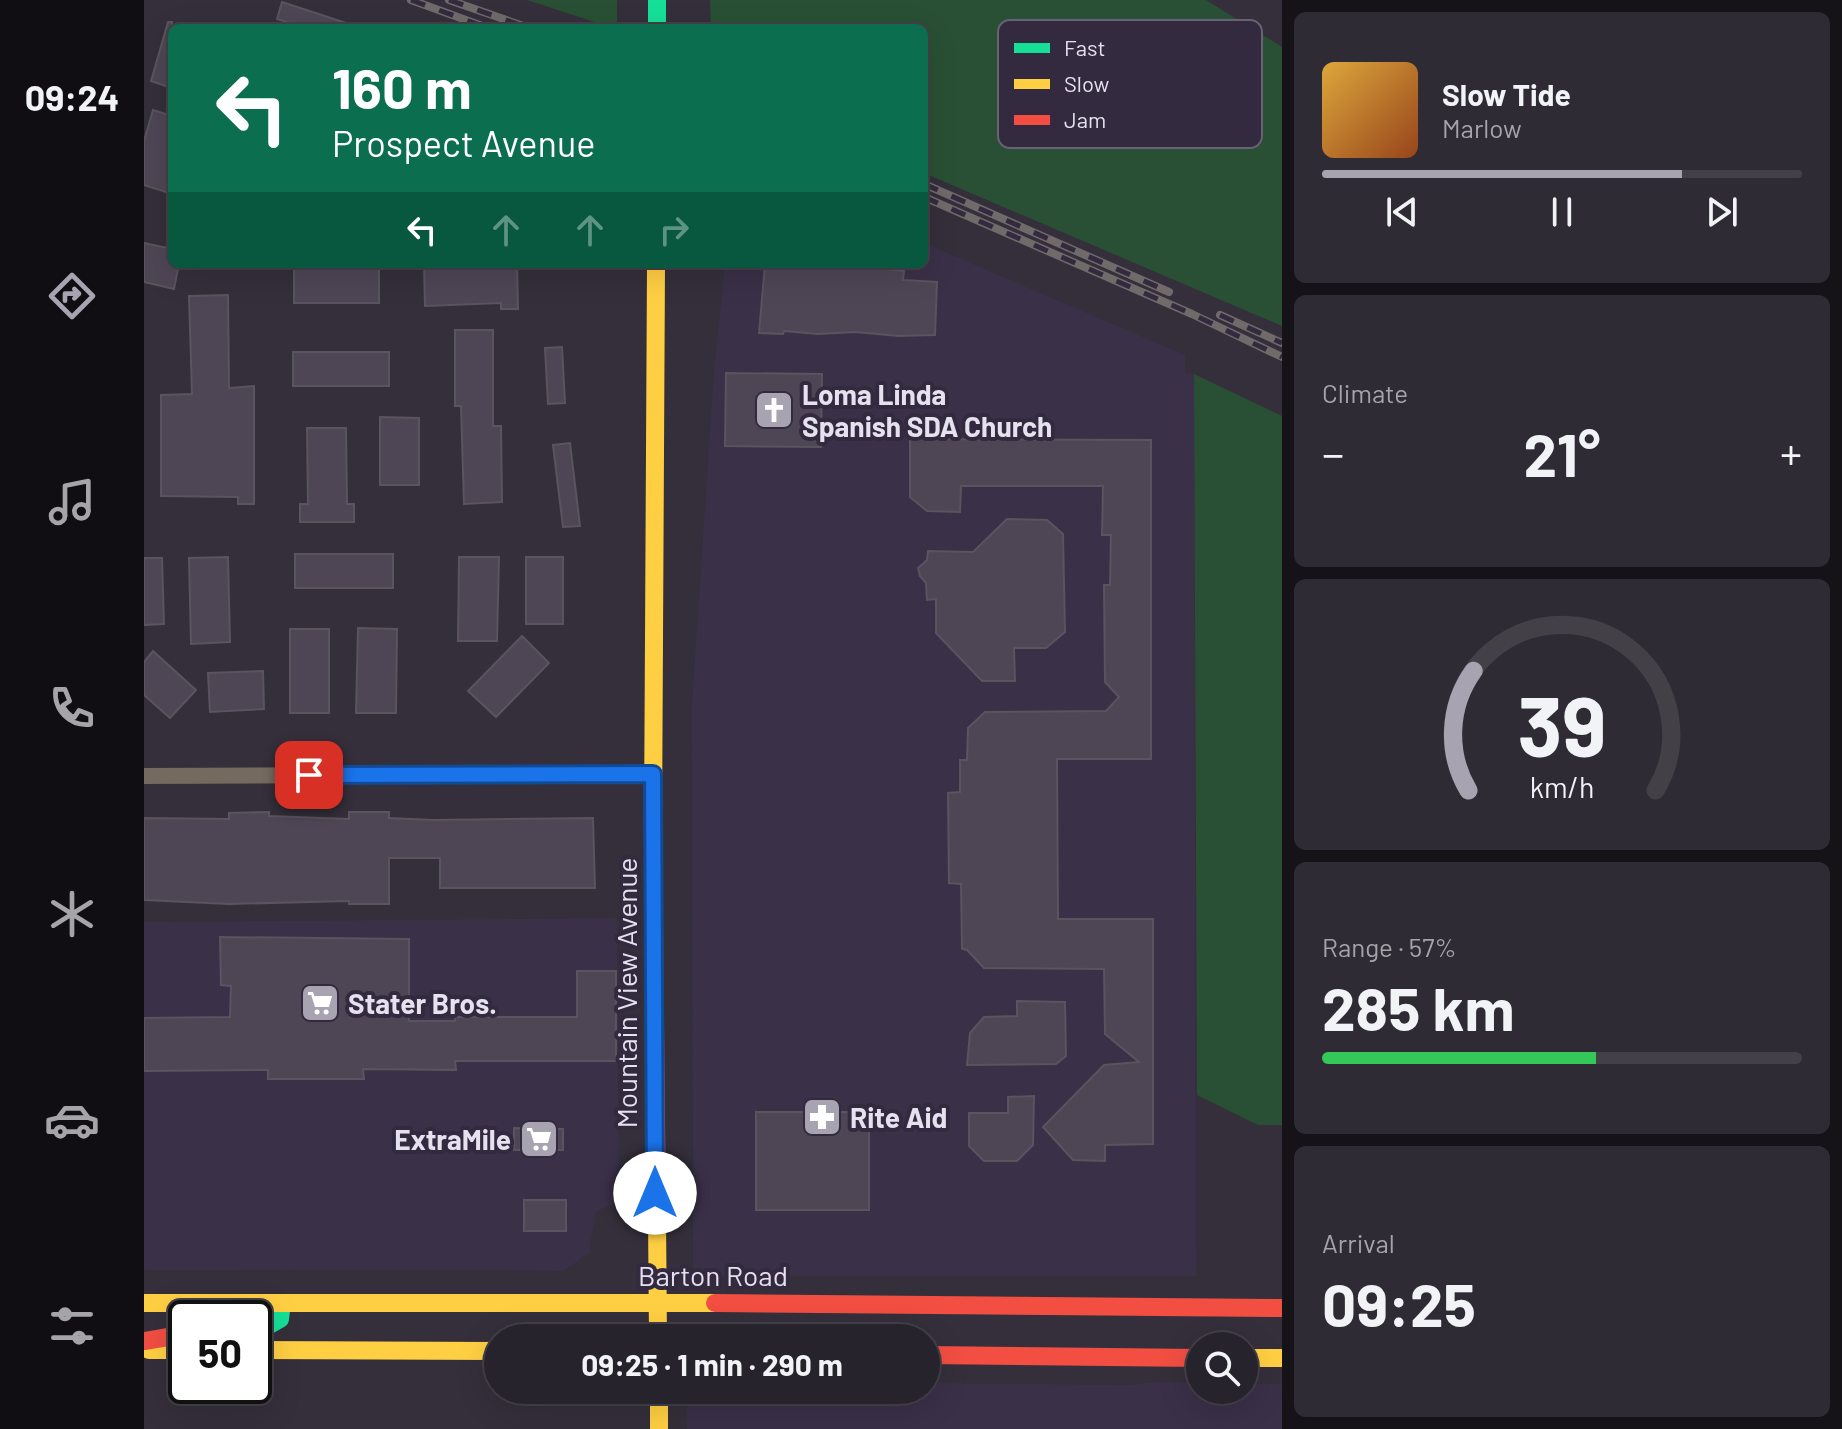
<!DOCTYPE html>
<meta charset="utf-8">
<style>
body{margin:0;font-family:Barlow,sans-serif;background:#2f2b34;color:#f1f3f6;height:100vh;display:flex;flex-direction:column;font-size:30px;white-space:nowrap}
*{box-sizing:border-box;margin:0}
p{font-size:26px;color:#a4a4a9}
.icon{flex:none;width:44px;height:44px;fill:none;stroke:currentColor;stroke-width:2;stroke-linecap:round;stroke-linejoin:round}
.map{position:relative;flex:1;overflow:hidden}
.side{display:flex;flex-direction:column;gap:12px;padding:12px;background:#151318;width:560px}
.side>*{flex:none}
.banner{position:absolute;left:24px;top:24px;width:760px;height:244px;border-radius:12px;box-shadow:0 8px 32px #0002,0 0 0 2px #434048;background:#0b6e4f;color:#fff;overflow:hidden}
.buttons{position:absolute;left:1042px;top:1332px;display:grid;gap:16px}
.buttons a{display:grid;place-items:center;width:72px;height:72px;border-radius:50%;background:#27232c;box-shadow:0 8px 32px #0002,0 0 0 2px #434048;font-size:40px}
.speed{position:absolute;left:24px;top:1300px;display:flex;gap:16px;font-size:40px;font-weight:700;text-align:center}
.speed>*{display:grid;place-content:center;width:104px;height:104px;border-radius:50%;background:#27232c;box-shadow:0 8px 32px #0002,0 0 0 2px #434048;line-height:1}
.speed .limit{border:4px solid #111;border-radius:12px;background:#fff;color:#111}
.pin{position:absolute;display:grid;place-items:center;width:68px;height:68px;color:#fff;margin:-34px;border-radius:16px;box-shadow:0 4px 12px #0006}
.me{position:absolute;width:88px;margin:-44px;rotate:0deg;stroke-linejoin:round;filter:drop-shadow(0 0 6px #0008)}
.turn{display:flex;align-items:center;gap:28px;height:168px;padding:0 32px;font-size:36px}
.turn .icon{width:104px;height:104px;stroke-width:2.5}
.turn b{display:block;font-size:56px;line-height:68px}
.lanes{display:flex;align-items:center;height:76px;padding:0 32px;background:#0003;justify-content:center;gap:40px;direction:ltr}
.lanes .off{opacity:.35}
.big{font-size:60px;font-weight:700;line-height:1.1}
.side .tile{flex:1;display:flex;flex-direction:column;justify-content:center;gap:12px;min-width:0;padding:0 28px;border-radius:12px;background:#2f2b34}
.side .dial{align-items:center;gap:0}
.dial svg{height:208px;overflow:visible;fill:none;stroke:#434048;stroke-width:7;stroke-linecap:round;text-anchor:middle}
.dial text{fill:#f1f3f6;stroke:none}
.song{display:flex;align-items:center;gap:24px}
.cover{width:96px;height:96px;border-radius:12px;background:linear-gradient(135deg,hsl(40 70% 55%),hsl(20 70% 35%))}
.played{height:8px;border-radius:4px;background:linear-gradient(90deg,#a8a3b0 75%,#434048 75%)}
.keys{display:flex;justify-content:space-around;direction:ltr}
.heat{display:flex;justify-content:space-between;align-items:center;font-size:44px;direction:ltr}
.charge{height:12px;border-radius:6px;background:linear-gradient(90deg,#34c759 57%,#434048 0)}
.trip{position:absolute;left:340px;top:1324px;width:456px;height:80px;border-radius:40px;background:#27232c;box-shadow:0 8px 32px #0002,0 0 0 2px #434048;font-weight:700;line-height:80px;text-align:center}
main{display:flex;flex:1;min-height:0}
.tab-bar{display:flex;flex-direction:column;width:144px;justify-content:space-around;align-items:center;background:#100e12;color:#a4a4a9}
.tab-bar .icon{width:56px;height:56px}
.tab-bar .current{color:#a8a3b0}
.tab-bar b{font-size:36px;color:#f1f3f6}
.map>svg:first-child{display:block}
.built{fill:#3a3048}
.green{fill:#295034}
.building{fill:#4f4655;stroke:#59545e;stroke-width:2}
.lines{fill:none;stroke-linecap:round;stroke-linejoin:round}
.street{stroke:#746a60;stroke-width:16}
.fast{stroke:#16e098;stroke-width:18}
.slow{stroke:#ffcf43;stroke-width:18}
.jam{stroke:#f24e42;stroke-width:18}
.rail-casing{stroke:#706a6a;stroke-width:8}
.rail{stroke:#332a3f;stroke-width:5;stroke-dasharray:15;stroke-linecap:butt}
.route-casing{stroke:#114b97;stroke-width:20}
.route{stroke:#1a73e8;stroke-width:14}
.labels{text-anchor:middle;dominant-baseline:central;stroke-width:8;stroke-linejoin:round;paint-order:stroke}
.poi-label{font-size:28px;font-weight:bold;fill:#e6e1ef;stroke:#332a3f;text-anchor:start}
.street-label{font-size:28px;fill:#e6e1ef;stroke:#332a3f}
.key{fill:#332a3f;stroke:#696174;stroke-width:2}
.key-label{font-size:22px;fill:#e6e1ef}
</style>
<main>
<nav class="tab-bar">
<b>09:24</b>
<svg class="icon current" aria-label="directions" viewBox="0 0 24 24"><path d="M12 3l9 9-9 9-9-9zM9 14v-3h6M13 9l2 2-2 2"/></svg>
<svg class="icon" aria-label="music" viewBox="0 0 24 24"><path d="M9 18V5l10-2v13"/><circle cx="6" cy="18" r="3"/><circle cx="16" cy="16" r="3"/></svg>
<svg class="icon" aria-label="phone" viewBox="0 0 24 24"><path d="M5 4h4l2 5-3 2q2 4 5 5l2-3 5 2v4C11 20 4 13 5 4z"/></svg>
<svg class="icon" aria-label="climate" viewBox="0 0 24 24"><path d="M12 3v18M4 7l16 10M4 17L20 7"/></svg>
<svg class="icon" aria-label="car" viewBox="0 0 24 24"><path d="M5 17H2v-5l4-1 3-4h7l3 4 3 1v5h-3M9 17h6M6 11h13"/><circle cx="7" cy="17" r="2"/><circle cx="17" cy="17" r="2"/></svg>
<svg class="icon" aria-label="filters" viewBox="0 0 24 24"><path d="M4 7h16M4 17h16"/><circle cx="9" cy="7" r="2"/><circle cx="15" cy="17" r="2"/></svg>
</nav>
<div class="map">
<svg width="1138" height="1429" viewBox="0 0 1138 1429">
<rect width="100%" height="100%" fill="#342f3a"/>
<g class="built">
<polygon points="780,243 1041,355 1041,373 1050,374 1052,1276 555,1276 549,1271 548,703 570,370 581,264 780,264"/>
<polygon points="473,918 475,1202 452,1211 445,1253 420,1271 0,1270 0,922"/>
<polygon points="1010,1382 1056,1383 1056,1390 1100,1390 1100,1384 1138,1384 1138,1429 543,1429 543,1401 556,1390 782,1390 782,1383 989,1385"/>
</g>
<g class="green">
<polygon points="383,0 473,0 473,28 469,28"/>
<polygon points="566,0 1062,0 1138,47 1138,326 780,173 780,28 567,28"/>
<polygon points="1050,374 1138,416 1138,1125 1114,1125 1053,1095"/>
</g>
<g class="building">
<polygon points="138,2 208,25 207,28 162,28 133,19"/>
<polygon points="24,22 28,22 28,88 7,81"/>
<polygon points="9,110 28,116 28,194 0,185 0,141"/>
<polygon points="0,243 28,249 28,264 35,264 30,289 0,282"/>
<rect x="150" y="264" width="85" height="39"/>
<polygon points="373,264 374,309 357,309 357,303 281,306 280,266"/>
<polygon points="621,264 718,264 718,266 760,271 759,280 793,282 791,335 754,336 712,332 674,334 640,331 639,334 615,333"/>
<polygon points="84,295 85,388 110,386 110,504 94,504 94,497 17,496 17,395 48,394 45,296"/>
<polygon points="311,330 349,330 349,426 357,426 358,502 320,504 317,406 311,406"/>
<polygon points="418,347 421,403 404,404 401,348"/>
<rect x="149" y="352" width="96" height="34"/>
<polygon points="582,373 678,374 677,447 581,446"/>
<polygon points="236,417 275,418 275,485 236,485"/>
<polygon points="163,428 202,428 203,504 210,504 210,522 156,522 156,504 164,504"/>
<polygon points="766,439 1007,440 1007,759 913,759 914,919 1009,919 1009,1144 961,1145 961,1161 929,1160 899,1127 960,1065 995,1062 961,1034 960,969 840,968 823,950 818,949 817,884 805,883 804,793 816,792 816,760 823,760 824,728 841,712 962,711 975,697 961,682 960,585 966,585 967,535 958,535 959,486 817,486 816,512 783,511 766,497"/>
<polygon points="426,443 436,526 419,527 409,445"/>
<polygon points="863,519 903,520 919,534 921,632 902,648 870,648 871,681 838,681 792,633 792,599 783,600 782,583 776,576 774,568 783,560 784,551 829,552"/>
<rect x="151" y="554" width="98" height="34"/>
<polygon points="84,557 86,642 47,644 45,558"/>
<polygon points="315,557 355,557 353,641 314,641"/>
<rect x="382" y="557" width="37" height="67"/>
<polygon points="0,558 18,558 20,624 0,625"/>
<polygon points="214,628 253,629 252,713 212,713"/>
<rect x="146" y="629" width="39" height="84"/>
<polygon points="378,636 405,663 352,717 324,691"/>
<polygon points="9,651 52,690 26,718 0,695 0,662"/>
<polygon points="119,671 120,709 66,712 64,673"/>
<polygon points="125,812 125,816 205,819 205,812 245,812 245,818 289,820 449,818 451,888 296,888 296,858 245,858 245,904 205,904 205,901 85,904 0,900 0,818 85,819 85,813"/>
<polygon points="76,937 265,939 265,1021 311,1021 311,1017 433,1017 433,971 472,971 472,1061 311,1061 312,1070 219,1069 220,1079 124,1079 124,1070 0,1071 0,1018 86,1017 87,986 77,985"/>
<polygon points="873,1001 921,1002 922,1056 912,1064 823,1065 826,1033 840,1017 873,1016"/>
<polygon points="890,1096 889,1145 873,1161 840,1161 825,1146 825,1113 864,1113 864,1097"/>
<rect x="612" y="1112" width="113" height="98"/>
<polygon points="370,1128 419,1129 419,1150 370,1150"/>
<rect x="380" y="1200" width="42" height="31"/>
</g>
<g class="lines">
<polyline class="street" points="0,776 509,774"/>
<g class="fast">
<polyline points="513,0 513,28"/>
<polyline points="110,1328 122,1327 136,1319 138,1303"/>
</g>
<g class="slow">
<polyline points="509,825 512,264"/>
<polyline points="513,1217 514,1338"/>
<polyline points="0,1303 571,1303"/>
<polyline points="5,1350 42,1350"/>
<polyline points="110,1350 354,1351"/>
<polyline points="1100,1358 1138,1358"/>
<polyline points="515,1390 515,1429"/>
</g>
<g class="jam">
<polyline points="509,825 513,1217"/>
<polyline points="571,1303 1138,1308"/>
<polyline points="0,1341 42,1334"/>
<polyline points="782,1355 1056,1358"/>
</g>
<defs>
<g id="rail">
<polyline points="267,0 344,28"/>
<polyline points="305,0 385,28"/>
<polyline points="780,184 1025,292"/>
<polyline points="780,197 1048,314 1138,357"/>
<polyline points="1076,315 1138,343"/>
</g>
</defs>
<use href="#rail" class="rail-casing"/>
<use href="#rail" class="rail"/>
</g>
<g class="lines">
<defs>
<polyline id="route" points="165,775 509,774 511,1193"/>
</defs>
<use href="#route" class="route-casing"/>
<use href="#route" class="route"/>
</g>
<defs>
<symbol id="church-square" viewBox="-11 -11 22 22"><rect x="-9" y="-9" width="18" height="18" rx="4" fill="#a8a3b0" stroke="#332a3f"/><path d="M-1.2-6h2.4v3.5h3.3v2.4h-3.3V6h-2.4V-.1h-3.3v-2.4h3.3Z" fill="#fff"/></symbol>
<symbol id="supermarket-square" viewBox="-11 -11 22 22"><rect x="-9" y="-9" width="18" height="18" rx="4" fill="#a8a3b0" stroke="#332a3f"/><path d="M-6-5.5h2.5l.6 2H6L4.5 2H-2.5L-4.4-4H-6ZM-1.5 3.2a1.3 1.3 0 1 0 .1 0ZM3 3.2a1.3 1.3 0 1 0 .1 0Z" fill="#fff"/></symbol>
<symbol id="pharmacy-square" viewBox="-11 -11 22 22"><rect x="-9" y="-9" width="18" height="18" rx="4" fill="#a8a3b0" stroke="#332a3f"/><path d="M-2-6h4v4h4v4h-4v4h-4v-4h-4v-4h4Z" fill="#fff"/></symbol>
</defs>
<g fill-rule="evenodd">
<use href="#church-square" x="608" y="388" width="44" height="44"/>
<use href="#supermarket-square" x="154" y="981" width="44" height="44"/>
<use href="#pharmacy-square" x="656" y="1095" width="44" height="44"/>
<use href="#supermarket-square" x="373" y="1117" width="44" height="44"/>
</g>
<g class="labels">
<g class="poi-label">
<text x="658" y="394">Loma Linda<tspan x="658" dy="32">Spanish SDA Church</tspan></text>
<text x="204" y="1003">Stater Bros.</text>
<text x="706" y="1117">Rite Aid</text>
<text x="367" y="1139" text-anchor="end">ExtraMile</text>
</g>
<g class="street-label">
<text transform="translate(482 993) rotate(-90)">Mountain View Avenue</text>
<text x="569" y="1275">Barton Road</text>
</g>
</g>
<rect x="854" y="20" width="264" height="128" rx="12" class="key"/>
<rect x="870" y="43" width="36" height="10" fill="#16e098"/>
<rect x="870" y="79" width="36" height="10" fill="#ffcf43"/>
<rect x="870" y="115" width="36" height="10" fill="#f24e42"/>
<g class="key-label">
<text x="920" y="56">Fast</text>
<text x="920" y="92">Slow</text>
<text x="920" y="128">Jam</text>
</g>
</svg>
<div class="buttons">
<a><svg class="icon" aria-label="search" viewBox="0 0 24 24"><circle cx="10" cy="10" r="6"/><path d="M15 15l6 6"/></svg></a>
</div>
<div class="speed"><div class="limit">50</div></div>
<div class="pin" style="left:165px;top:775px;background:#d93025"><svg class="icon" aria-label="arrive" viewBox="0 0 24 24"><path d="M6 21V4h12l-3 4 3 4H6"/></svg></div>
<svg class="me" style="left:511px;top:1193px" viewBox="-20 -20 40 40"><circle r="19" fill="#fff"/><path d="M0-13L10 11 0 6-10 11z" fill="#1a73e8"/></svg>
<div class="trip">09:25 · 1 min · 290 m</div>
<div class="banner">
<div class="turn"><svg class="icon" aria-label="left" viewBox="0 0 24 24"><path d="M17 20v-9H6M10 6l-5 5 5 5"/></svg><div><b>160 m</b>Prospect Avenue</div></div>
<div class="lanes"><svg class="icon" aria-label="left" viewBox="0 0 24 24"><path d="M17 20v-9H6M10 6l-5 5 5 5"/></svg><svg class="icon off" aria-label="ahead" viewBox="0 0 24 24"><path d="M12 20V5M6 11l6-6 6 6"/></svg><svg class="icon off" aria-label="ahead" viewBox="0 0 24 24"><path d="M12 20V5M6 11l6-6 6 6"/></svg><svg class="icon off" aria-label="right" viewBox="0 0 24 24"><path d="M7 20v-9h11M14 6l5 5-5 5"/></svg></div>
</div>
</div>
<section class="side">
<div class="tile">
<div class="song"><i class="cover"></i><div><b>Slow Tide</b><p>Marlow</p></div></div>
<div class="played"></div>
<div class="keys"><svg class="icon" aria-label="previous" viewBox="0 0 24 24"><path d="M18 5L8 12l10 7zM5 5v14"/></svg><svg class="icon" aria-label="pause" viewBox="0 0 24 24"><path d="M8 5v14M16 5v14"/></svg><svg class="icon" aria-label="next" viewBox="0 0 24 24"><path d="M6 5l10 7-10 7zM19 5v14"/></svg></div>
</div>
<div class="tile"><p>Climate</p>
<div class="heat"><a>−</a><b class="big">21°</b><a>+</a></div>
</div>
<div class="tile dial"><svg viewBox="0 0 100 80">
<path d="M14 69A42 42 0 1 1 86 69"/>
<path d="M14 69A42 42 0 0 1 16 23" stroke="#a8a3b0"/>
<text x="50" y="56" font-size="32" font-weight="700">39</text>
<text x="50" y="72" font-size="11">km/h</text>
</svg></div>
<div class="tile"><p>Range · 57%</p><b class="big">285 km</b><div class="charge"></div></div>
<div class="tile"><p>Arrival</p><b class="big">09:25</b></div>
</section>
</main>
